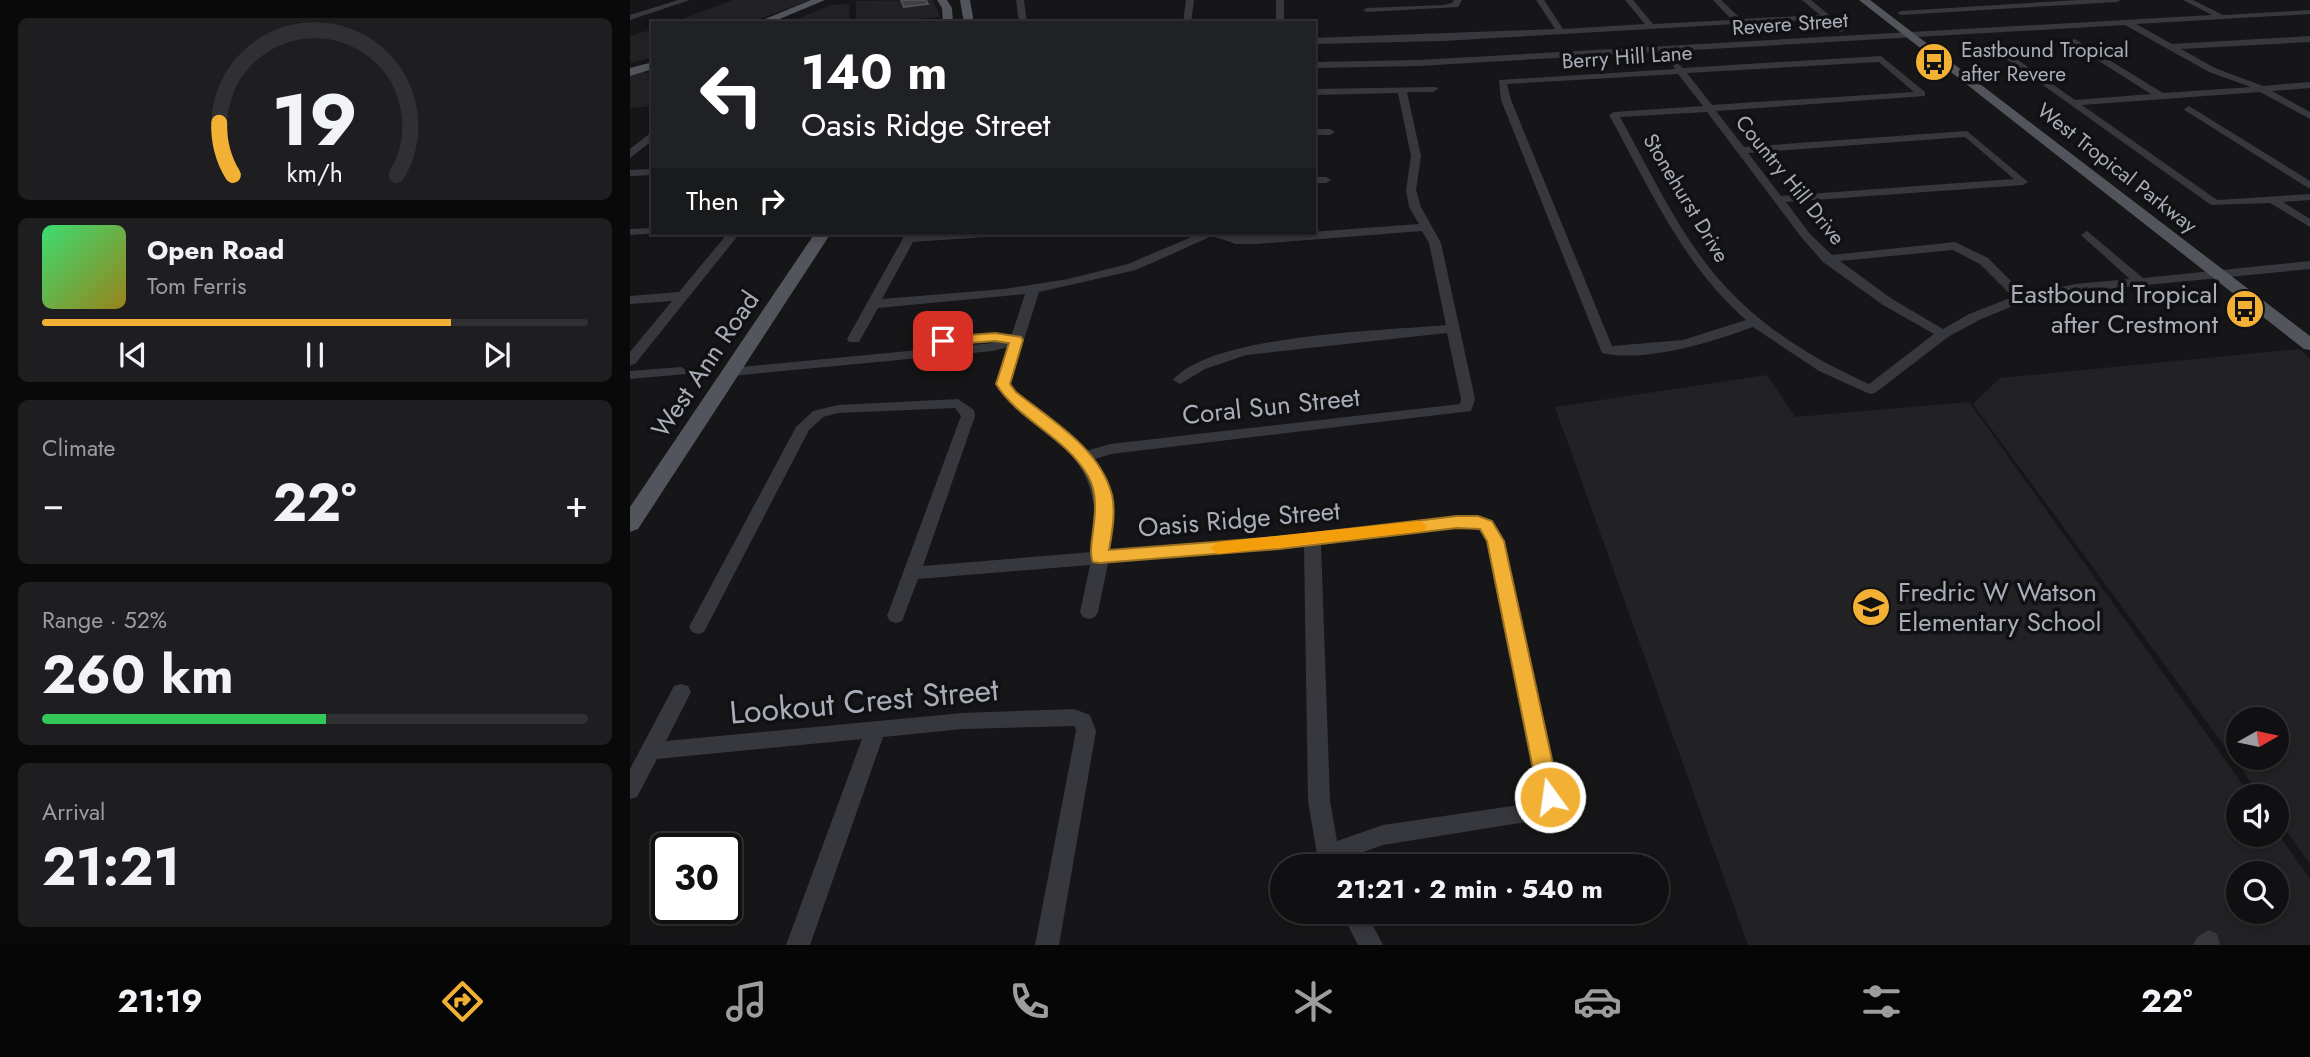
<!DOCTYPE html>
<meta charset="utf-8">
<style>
body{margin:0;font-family:Jost,sans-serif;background:#1e1e20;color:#f1f3f6;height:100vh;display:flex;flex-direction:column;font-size:26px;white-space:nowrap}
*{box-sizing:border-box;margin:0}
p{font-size:23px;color:#9c9d9f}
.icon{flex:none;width:38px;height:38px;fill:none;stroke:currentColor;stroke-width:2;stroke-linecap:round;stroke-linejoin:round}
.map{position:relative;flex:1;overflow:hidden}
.side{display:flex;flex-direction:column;gap:18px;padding:18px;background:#09090a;width:630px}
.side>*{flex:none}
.banner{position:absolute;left:21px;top:21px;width:665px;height:214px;border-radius:0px;box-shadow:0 4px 10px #0003,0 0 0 2px #303032;background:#202124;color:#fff;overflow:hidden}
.needle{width:46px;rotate:81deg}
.buttons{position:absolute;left:1596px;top:707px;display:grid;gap:14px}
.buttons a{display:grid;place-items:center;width:63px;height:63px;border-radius:50%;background:#101012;box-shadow:0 4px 10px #0003,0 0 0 2px #303032;font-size:35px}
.speed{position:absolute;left:21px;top:833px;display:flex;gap:14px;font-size:35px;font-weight:700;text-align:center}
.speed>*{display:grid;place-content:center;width:91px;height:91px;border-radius:50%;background:#101012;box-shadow:0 4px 10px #0003,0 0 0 2px #303032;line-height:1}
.speed .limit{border:4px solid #111;border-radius:10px;background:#fff;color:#111}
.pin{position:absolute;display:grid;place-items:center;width:60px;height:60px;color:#fff;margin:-30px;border-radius:14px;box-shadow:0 4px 10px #0006}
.me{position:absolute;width:77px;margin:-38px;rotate:346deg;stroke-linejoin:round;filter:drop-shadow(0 0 5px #0008)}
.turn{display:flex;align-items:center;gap:24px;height:147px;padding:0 35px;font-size:32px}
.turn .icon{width:91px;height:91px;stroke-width:2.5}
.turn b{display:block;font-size:49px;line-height:60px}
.then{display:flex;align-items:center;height:66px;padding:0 35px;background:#0003;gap:14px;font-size:26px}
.big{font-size:52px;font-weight:700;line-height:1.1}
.side .card{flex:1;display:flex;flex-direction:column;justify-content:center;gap:10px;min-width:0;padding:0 24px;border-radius:10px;background:#1e1e20}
.side .dial{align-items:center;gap:0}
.dial svg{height:182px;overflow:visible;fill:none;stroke:#303032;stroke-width:7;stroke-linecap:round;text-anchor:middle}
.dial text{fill:#f1f3f6;stroke:none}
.song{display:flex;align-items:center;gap:21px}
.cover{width:84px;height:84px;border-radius:10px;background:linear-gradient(135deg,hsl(140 70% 55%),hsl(50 70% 35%))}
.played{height:7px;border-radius:4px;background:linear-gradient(90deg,#f2b134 75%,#303032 75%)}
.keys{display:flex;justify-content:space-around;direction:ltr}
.heat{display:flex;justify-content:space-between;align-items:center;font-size:38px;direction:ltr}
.charge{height:10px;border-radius:5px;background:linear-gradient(90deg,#34c759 52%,#303032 0)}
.trip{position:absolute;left:640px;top:854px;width:399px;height:70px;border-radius:35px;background:#101012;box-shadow:0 4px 10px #0003,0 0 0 2px #303032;font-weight:700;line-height:70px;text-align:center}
.menu{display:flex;height:112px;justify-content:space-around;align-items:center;background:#060607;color:#9c9d9f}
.menu .icon{width:49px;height:49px}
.menu .active{color:#f2b134}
.menu b{font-size:32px;color:#f1f3f6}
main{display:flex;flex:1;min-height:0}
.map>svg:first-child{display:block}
.built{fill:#222225;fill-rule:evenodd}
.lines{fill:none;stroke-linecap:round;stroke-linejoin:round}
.minor{fill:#37383d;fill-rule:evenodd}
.major{fill:#53555c;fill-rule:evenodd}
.shaded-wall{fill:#212124}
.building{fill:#3f3f44;stroke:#4f5156;stroke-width:2}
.route{fill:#f2b134;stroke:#9d7322;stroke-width:2}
.slow{fill:#f59e0b}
.labels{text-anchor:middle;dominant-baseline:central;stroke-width:7;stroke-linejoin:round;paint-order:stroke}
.far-street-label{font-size:21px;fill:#a8adb8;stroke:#111113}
.far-poi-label{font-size:21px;fill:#a8adb8;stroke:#111113;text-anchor:start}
.poi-label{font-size:26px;fill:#a8adb8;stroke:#111113;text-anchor:end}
.street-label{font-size:26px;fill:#a8adb8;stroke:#111113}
.near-street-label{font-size:32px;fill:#a8adb8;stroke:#111113}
</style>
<main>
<section class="side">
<div class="card dial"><svg viewBox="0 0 100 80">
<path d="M14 69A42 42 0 1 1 86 69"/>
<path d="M14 69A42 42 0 0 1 8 46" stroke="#f2b134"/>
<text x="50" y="56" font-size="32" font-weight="700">19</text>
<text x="50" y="72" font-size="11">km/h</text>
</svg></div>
<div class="card">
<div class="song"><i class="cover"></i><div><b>Open Road</b><p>Tom Ferris</p></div></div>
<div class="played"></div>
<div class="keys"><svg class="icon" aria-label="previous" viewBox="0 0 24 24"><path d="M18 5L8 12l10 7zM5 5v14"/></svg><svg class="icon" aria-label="pause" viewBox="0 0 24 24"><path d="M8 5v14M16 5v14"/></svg><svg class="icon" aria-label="next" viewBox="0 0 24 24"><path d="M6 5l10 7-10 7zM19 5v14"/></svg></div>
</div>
<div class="card"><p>Climate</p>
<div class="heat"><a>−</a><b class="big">22°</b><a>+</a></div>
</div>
<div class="card"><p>Range · 52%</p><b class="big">260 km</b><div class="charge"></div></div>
<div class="card"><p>Arrival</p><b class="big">21:21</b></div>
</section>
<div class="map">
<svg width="1680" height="945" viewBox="0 0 1680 945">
<rect width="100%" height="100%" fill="#161618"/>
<g class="built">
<polygon points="103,0 180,0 119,23 42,23"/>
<polygon points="303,0 310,17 240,23 226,23 226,2 217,1"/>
<polygon points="219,4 220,23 156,23 202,5"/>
<polygon points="23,29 23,57 0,63 0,36"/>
<polygon points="12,71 23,76 23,106 0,108 0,74"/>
<path d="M1669,349L1680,358V864L1647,818V796H1631L1343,404L1370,378ZM1608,719H1647V758H1608Z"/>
<path d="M1137,375L1165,417L1339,402L1621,796H1608V835H1647V832L1680,879V945H1118L925,407ZM1608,873H1647V912H1608Z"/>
</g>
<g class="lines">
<g class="minor">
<polygon points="48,0 60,0 0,20 0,15"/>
<polygon points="386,0 394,0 397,23 389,23"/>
<polygon points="556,0 564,0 561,23 553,23"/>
<rect x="646" y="0" width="8" height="23"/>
<polygon points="824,0 832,0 828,7 737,12 733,10 737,8 814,5 822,3"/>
<polygon points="906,0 914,0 933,29 1015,24 995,0 1003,0 1023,24 1102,20 1083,0 1091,0 1111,19 1190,15 1172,0 1181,0 1217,30 1210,32 1195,19 813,41 684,44 684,38 925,29"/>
<polygon points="1448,0 1491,0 1487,2 1271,15 1267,13 1271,11"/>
<polygon points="1553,0 1563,0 1593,15 1680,10 1680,14 1506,24 1542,44 1680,36 1680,42 1551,49 1585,68 1633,86 1680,82 1680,88 1642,91 1680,112 1680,119 1630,92 1452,105 1587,200 1680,194 1680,200 1653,202 1680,219 1680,227 1640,203 1581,205 1361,48 1368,46 1445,100 1521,94 1442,44 1442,40 1445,39 1533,93 1621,87 1579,72 1495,25 788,66 684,68 684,62 788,60 1582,15"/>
<path d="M1251,56L1295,92V96L1086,111L1114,147L1337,131L1398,182L1393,185L1156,202L1180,234L1202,255L1325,242L1358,258L1395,295L1445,284L1500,279L1453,237L1451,235L1457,231L1513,278L1680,261V269L1445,292L1388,304L1349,320L1318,337L1245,393L1240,394L1189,371L1123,327C1082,342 1016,363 972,353L871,100L869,80L1045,69L1043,66L1047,63L1053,68ZM1249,62L1284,92L1082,105L1057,73ZM1048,74L1073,106L984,112L979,115C1019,187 1053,265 1116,320L1053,340L982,346L881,100L877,84ZM1077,112L1172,238L1193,262L1253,305L1304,334L1239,384C1185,360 1134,329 1094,285C1050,237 1022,174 990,117ZM1335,137L1384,179L1151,196L1118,153ZM1323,250L1350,264L1383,297L1339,314L1313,329L1262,299L1210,261Z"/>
<path d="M806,87L808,89L803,92H777L791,156L786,190L791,207L811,243L845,399L841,411L481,454L462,460C482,488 485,517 480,551L649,537L827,516C850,515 863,521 874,541L922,764C934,795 934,798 909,820L753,845L711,860L714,866H692L687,854L678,801L674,546L478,563L468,612L465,617L459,619L453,617L450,612L460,565L288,579L272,621L266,623L260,621L257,616L331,416L325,408L208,413L193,417L179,430L74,632L68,634L62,632L59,627L166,427L183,411L208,405L328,399L344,410L345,416L293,566L462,552C471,497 458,463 414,428C396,414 379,403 366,384L378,347L363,351L101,376L94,372L101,368L362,343L381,337L395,294L248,308L229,342H219L217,339L276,233H288L287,235L363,233L357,237L283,242L252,299L374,289L438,279L498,264L571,233L626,236L789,224L779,207L776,190L781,156L768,93L684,95V89ZM792,231L799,243L816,325C753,331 583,334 543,380L550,384L575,369L616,355L817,333L831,399L830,404L480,444L456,451C434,425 400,411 380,384L409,292L506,270L582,236L606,244H626ZM834,527L849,530L858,541L902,764L910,792L896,804L753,825L707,841L700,801L691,544Z"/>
<polygon points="1559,106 1680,181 1680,189 1556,111 1554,109"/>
<polygon points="684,129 700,129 705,132 700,135 684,135"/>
<polygon points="23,131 23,140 0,158 0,149"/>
<polygon points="23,169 23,175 0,176 0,170"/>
<polygon points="684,177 696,177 701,180 696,183 684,183"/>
<polygon points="23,228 23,233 27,233 0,235 0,229"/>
<polygon points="98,233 110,233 5,364 0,365 0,352 42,301 0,304 0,296 49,292"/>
<polygon points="51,367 58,371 56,374 0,379 0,371"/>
<polygon points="51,684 58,686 61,692 36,741 333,713 444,709 460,715 466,731 429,945 405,945 446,731 445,726 333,729 253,737 180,945 156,945 232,739 27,759 7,797 0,799 0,769 44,686"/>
<polygon points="711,912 736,912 753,945 728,945"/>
<polygon points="1579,930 1587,934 1590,945 1563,945 1567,937"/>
</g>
<g class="major">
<polygon points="181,0 195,0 140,23 125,23"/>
<polygon points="307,0 317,0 322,8 323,23 313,23 312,8"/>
<polygon points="330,0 340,0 344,23 334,23"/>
<polygon points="1229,0 1240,0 1680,336 1680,350 1674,349"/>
<polygon points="23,62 23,69 0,76 0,68"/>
<polygon points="185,233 201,233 8,529 0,532 0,507"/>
</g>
</g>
<polygon class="shaded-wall" points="298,4 302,17 278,20 274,7"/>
<polygon class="building" points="271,0 296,0 298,4 274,7"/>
<path class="route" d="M365,333L391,337L393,340L380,384L386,392C421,420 470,448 482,495C486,512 482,533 479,550L649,537L827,516H848L862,521L874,541L923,764L932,788L928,804L920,806L912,804L902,764L857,541L850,529L827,528L649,549L470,563L463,562C455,546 475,506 458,476C435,436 389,421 366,384L379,343L365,341L313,345L306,341L313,337Z"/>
<polygon class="slow" points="788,521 794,523 797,527 794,531 588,554 580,548 588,542"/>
<defs>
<symbol id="bus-disc" viewBox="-11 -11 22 22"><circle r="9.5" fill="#f2b134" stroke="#111113"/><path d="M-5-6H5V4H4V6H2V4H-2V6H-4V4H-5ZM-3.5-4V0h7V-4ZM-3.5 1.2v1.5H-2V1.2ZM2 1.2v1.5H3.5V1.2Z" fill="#111"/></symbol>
<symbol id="school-disc" viewBox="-11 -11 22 22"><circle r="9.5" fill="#f2b134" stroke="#111113"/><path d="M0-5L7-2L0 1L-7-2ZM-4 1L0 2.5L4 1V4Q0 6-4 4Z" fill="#111"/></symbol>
</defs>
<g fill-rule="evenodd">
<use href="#bus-disc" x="1282" y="40" width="44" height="44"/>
<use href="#bus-disc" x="1593" y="287" width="44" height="44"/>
<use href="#school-disc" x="1219" y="585" width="44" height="44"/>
</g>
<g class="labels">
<g class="far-street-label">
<text transform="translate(1160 24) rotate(-4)">Revere Street</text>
<text transform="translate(997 57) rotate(-4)">Berry Hill Lane</text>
<text transform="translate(1487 168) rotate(38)">West Tropical Parkway</text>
<text transform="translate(1160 180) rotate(51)">Country Hill Drive</text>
<text transform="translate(1056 198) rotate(59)">Stonehurst Drive</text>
</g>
<g class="far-poi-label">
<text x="1331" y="50">Eastbound Tropical<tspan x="1331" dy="24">after Revere</tspan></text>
</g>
<g class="poi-label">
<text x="1588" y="294">Eastbound Tropical<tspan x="1588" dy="30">after Crestmont</tspan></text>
<text x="1268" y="592" text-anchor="start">Fredric W Watson<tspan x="1268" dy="30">Elementary School</tspan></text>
</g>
<g class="street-label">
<text transform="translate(75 364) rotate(-56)">West Ann Road</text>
<text transform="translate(641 406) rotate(-6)">Coral Sun Street</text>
<text transform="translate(609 519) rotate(-5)">Oasis Ridge Street</text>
</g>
<g class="near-street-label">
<text transform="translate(234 701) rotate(-5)">Lookout Crest Street</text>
</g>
</g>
</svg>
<div class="buttons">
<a><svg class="needle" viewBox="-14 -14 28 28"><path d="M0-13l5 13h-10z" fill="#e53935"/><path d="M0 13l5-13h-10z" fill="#9c9d9f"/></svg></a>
<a><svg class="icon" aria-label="sound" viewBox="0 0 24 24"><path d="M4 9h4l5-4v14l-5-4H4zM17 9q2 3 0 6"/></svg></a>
<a><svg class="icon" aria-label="search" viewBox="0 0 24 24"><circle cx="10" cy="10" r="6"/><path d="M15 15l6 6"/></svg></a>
</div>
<div class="speed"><div class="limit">30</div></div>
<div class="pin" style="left:313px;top:341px;background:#d93025"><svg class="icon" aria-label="arrive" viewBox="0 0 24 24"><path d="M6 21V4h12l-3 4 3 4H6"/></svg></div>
<svg class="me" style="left:920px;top:797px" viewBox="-20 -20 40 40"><circle r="17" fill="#f2b134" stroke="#fff" stroke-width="3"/><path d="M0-11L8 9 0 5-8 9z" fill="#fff"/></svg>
<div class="trip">21:21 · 2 min · 540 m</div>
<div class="banner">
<div class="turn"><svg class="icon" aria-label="left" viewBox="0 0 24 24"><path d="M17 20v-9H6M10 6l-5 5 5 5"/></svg><div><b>140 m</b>Oasis Ridge Street</div></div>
<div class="then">Then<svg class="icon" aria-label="right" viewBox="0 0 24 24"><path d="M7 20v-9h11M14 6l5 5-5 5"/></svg></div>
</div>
</div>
</main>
<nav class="menu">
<b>21:19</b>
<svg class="icon active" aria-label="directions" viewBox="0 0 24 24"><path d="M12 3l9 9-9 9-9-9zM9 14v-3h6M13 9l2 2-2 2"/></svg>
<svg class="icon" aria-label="music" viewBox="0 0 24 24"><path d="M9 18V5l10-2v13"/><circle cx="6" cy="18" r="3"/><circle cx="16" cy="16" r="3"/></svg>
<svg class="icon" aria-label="phone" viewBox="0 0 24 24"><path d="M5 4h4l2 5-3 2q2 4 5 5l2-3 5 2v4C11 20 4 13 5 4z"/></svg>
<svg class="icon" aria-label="climate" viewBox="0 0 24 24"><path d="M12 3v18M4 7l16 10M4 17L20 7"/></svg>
<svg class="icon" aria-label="car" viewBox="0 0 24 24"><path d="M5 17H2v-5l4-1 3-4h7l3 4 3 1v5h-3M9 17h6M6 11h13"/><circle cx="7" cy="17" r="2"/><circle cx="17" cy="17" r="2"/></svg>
<svg class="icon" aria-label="filters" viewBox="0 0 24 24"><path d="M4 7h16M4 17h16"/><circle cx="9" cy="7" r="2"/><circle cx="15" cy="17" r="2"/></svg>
<b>22°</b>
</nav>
